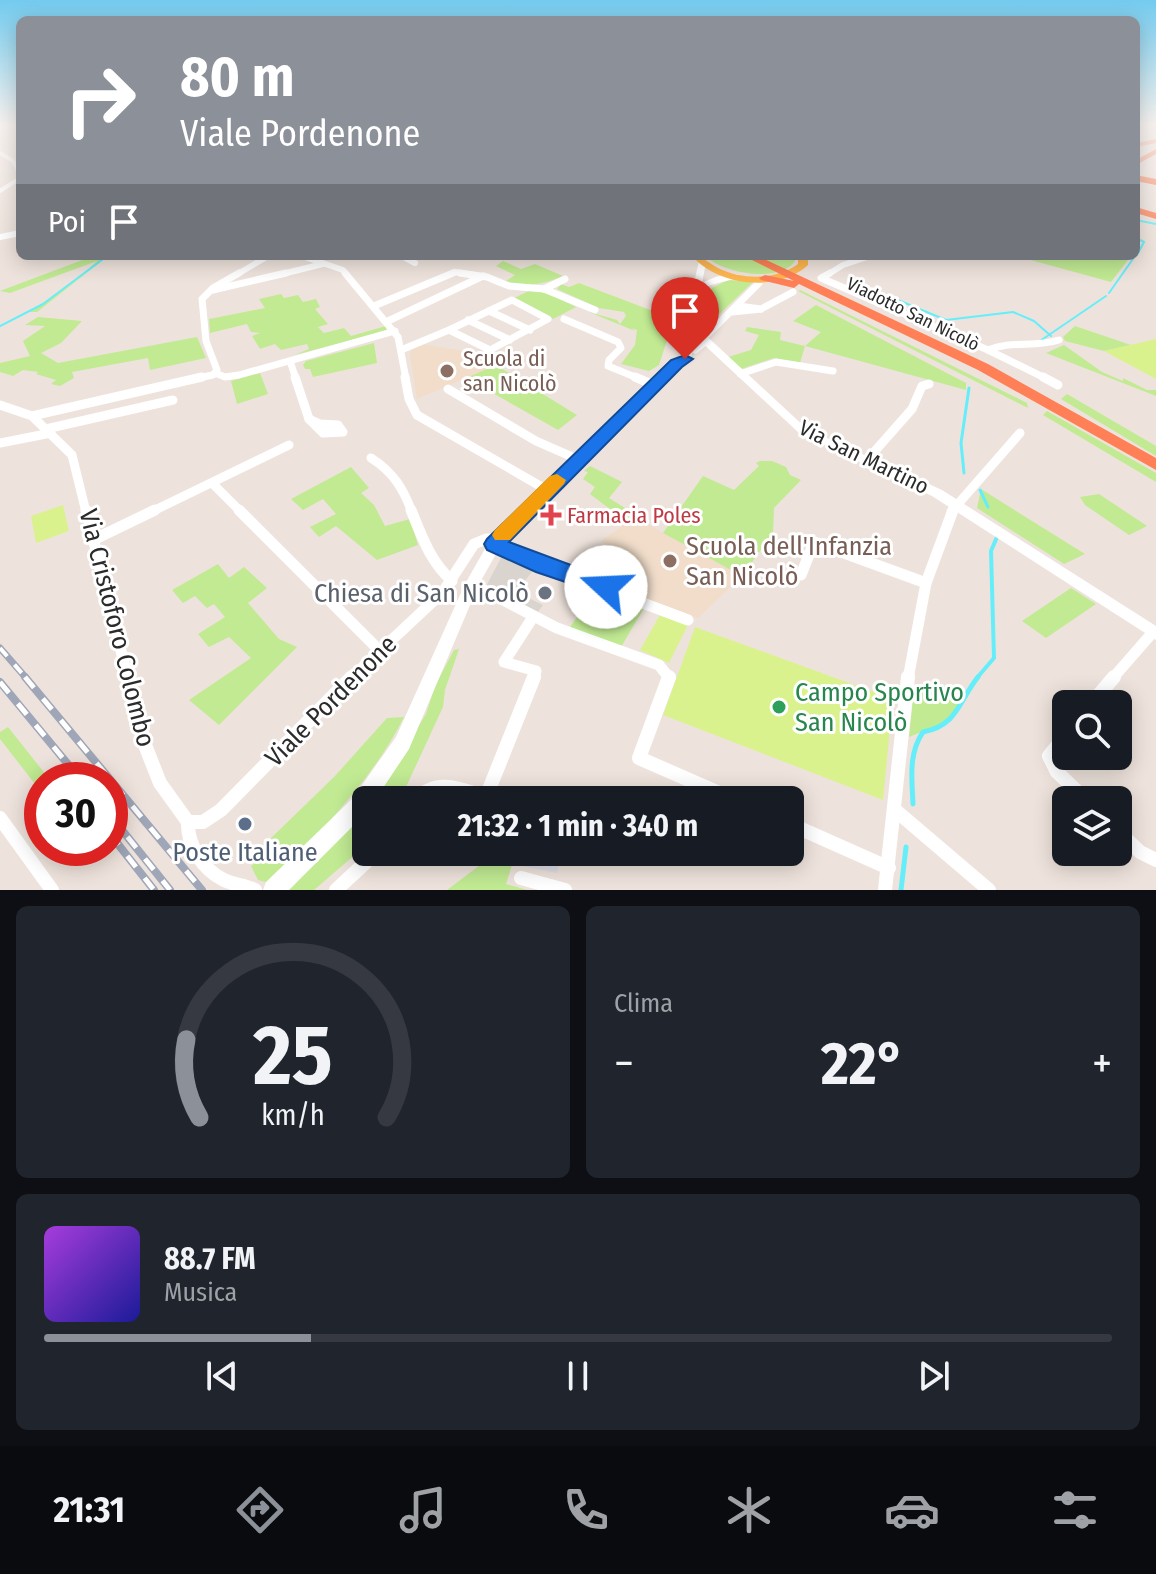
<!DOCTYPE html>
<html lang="it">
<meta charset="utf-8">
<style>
body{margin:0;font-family:"Fira Sans Condensed",sans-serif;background:#20242c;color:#f1f3f6;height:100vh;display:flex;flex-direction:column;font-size:30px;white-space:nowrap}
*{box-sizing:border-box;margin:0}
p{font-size:26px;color:#9ea1a6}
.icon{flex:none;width:44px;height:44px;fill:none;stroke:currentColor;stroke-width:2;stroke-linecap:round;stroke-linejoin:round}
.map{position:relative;height:890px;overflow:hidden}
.sheet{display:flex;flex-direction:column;gap:16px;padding:16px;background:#0d0f14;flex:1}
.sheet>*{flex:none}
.banner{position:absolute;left:16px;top:16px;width:1124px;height:244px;border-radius:12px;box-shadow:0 4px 20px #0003;background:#8c9099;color:#fff;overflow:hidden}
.tools{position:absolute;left:1052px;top:690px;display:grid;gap:16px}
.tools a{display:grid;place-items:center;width:80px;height:80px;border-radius:12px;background:#171b24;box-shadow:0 4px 20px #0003;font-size:40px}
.speed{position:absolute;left:24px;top:762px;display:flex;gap:16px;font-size:40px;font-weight:700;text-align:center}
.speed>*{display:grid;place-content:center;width:104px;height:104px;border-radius:50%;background:#171b24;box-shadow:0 4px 20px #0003;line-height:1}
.speed .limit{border:12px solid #d22;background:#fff;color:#111}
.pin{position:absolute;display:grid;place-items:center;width:68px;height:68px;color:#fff;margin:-82px -34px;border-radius:50% 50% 50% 0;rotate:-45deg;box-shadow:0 0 8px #0007}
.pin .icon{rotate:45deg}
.me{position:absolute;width:88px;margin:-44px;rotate:290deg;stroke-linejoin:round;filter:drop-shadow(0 0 6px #0008)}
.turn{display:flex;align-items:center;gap:28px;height:168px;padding:0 32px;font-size:36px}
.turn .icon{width:104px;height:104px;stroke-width:2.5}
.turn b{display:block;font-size:56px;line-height:68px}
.then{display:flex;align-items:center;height:76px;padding:0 32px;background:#0003;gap:16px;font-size:30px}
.big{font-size:60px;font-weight:700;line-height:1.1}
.sheet .card{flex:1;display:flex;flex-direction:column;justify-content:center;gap:12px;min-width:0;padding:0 28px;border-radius:12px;background:#20242c}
.sheet .dial{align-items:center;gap:0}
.dial svg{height:208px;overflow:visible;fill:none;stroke:#363941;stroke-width:7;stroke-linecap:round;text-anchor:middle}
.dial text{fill:#f1f3f6;stroke:none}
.song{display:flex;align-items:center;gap:24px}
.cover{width:96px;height:96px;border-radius:12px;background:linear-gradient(135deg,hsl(280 70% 55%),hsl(240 70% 35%))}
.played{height:8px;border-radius:4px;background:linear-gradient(90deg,#8c9099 25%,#363941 25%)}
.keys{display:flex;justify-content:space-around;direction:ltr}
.heat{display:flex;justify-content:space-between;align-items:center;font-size:44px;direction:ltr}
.sheet .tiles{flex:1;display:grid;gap:16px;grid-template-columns:1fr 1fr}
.card:last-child{grid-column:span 2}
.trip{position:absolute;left:352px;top:786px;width:452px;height:80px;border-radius:12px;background:#171b24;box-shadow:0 4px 20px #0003;font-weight:700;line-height:80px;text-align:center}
.tabs{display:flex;height:128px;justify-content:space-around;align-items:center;background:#090b0e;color:#9ea1a6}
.tabs .icon{width:56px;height:56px}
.tabs .on{color:#8c9099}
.tabs b{font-size:36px;color:#f1f3f6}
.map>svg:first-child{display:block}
.industrial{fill:#dedde6}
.education{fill:#f1ddca}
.green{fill:#c1ea93}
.pitch{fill:#daf28e}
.plaza{fill:#dad4cf}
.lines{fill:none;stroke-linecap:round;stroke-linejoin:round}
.stream-far3{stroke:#65eefa;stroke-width:2}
.stream-far2{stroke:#65eefa;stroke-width:3}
.stream-far1{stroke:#65eefa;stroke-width:4}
.stream{stroke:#65eefa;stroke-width:5}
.street-far5{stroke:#fff;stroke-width:4}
.street-far4{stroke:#fff;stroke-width:6}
.street-far3{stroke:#fff;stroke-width:7}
.street-far2{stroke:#fff;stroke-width:9}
.street-far1{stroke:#fff;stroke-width:11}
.street{stroke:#fff;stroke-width:14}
.secondary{fill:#fff;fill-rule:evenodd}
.primary{fill:#feb651;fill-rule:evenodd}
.highway{fill:#ff8056;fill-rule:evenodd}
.rail-far1-casing{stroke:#9ea6b7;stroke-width:7}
.rail-casing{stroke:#9ea6b7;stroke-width:8}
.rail-far1{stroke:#fff;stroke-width:4;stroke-dasharray:11;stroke-linecap:butt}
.rail{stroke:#fff;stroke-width:5;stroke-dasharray:14;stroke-linecap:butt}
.route{fill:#1a73e8;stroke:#114b97;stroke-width:2}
.slow{fill:#f59e0b}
.education-dot{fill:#8d6e63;stroke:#fff;stroke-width:3}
.health-dot{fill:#e0444e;stroke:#fff;stroke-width:3}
.worship-dot{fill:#6b7280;stroke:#fff;stroke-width:3}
.leisure-dot{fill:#2e9e5b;stroke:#fff;stroke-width:3}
.service-dot{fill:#5c6f8a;stroke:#fff;stroke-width:3}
.labels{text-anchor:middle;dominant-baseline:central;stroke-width:6;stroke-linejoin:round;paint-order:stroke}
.far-street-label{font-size:18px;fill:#2b2b2b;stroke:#fff}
.education-label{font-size:22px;fill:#785e54;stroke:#fff;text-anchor:start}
.street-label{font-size:22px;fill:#2b2b2b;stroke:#fff}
.health-label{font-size:22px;fill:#be3a42;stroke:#fff;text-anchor:start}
.near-education-label{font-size:26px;fill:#785e54;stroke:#fff;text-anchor:start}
.near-worship-label{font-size:26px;fill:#5b616d;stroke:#fff;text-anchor:end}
.near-street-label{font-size:26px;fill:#2b2b2b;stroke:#fff}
.near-leisure-label{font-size:26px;fill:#27864d;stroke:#fff;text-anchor:start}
.near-service-label{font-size:26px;fill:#4e5e75;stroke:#fff}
</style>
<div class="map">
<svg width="1156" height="890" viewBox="0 0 1156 890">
<rect width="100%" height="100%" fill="#eee3dc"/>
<polygon class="industrial" points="491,852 561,852 557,873 488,859"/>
<g class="education">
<polygon points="421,344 465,351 478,357 483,355 496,365 417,399 410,356 410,352"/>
<polygon points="634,517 742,576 698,618 611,586 630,553 600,542"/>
</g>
<g class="green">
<polygon points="93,256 108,256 37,312 30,312 78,279 97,261 10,293 0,291"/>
<path d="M706,256H795L796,259C784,284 722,274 706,256Z"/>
<polygon points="1016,256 1131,256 1111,282"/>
<path d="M503,261L521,269L535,264L563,276C544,284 527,288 506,281L515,275L496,266Z"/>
<polygon points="728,280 753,282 706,327 710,289"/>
<polygon points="579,283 674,319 659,365 649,371 621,364 635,345 637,330 631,328 635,331 589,312 617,320 620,324 626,316 624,312 599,308 557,289 561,284 569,287"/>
<polygon points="531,290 547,293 576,307 553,319 514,298"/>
<polygon points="800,290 1027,403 1028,408 798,291"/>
<polygon points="281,294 284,298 298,295 303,302 316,299 320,307 315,309 328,324 318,327 324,333 344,328 351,336 386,326 387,331 294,355 309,349 307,344 281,350 275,344 260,349 252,336 260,333 251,332 247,324 210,333 209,319 265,308 259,299"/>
<polygon points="816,305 966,383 966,390 805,346 800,363 774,358 741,369 728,357 751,350 759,335 745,331 747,327 781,332 780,340 805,346 821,332 793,321"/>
<polygon points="38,317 82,321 61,343 41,353 58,363 197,337 206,358 150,370 148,358 72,372 74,378 60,386 51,384 56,380 36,374 38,372 23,370 13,376 0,372 0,363 30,356 23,341 45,326 25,325"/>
<polygon points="1075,326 1131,345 1104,351 1065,341 1063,337"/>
<polygon points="374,343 377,363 313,377 310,369 305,369 303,365 306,361"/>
<polygon points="1064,345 1102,372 1123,381 1123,378 1147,390 1156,390 1156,396 1046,353"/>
<polygon points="496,365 577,415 558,430 466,378"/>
<polygon points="260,373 268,394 237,404 231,381"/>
<polygon points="1067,394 1156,446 1156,456 1061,399"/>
<polygon points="1047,411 1156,473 1156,482 1043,415"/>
<polygon points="760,461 772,461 786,467 790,475 801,480 774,508 773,533 742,576 663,533 703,476 734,490 759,466 756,463"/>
<polygon points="590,466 622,482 609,498 636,515 627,522 590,494 595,487 583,479 588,472 584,471"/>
<polygon points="351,467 369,488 361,493 374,505 385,526 410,519 418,545 377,560 336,526 319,537 310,527 336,514 323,499 303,510 291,499"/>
<polygon points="981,489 1085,554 1064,564 977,508"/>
<polygon points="1099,494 1147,526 1129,535 1085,505 1080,497"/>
<polygon points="218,564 229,578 244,567 267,588 248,603 279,639 297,647 219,725 189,700 251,658 229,637 209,647 198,634 225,617 214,604 207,608 195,596 183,603 172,590"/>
<polygon points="1071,588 1096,604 1046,638 1022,621"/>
<polygon points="596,590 644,608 621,647 570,627"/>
<polygon points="459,649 445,690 443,707 400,800 373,800 426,714 435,686 454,650"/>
<polygon points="914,690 962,698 949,721 909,737"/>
<path d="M404,717C372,781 320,832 270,883L258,880L251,866L259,860L268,841L335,776L387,718Z"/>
<polygon points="8,727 50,780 42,780 42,793 0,739 0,732"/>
<polygon points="366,808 364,847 314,890 289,890"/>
<polygon points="488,859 512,865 506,884 527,890 447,890"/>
</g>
<g class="pitch">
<polygon points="1156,339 1156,379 1104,351"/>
<polygon points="63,505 69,531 36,543 31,516"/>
<polygon points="660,615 688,625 669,663 640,650"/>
<polygon points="695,627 893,699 883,800 663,715"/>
</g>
<polygon class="plaza" points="504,552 535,568 516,592 543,605 538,612 560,623 484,590"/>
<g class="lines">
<g class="stream-far3">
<polyline points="1136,220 1156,224"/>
<polyline points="1136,238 1144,242 1137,255"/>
<polyline points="881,293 946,320 1013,312 1034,321 1051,336"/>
<polyline points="1109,293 1135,256"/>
<polyline points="0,326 43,304 107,256"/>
<polyline points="1040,341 1106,296"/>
</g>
<g class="stream-far2">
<polyline points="964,473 961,443 969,388"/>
<polyline points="980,490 988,507"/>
</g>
<polyline class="stream-far1" points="976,679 994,658 991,551 997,537"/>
<g class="stream">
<path d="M913,804C912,779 908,754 923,732C958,725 958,702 978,677"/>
<polyline points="901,890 906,847"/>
</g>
<g class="street-far5">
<polyline points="0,153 13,161 20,173"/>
<polyline points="0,191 20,178"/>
</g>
<g class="street-far4">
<polyline points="0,237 20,233"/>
<polyline points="302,256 343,270 347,275"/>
<polyline points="402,256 415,263"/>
<polyline points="236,275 268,256"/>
<polyline points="278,275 323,264"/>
<polyline points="448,275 455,272 473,275"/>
<polyline points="827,275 843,265 870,256"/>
</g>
<g class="street-far3">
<polyline points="345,273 398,337 406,379"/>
<polyline points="460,273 487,277 509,286 544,289 595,310"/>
<polyline points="830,273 821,278 988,350 1047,379"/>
<polyline points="544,289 565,279"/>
<polyline points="213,290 286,273"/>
<polygon points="512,300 548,319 490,350 449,330"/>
<polyline points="374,306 453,273"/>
<polyline points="761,309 793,292"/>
<polyline points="489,311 530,330"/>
<polyline points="732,312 761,309 738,306"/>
<polyline points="564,319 618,342 621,348 609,360 608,366 640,379"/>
<polyline points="468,320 510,340"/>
<polyline points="388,321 483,276"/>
<polyline points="704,338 759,283"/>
<polyline points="401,350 449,330"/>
<polyline points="695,350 706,341"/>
<path d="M988,350C1011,340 1035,348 1059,340"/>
<polyline points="290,361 296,379"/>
<polyline points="215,373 225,377 239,375 395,331"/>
<polyline points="740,374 776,362 833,371"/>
<polyline points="193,379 213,375 217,370 206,341 202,299 213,288 239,273"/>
</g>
<g class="street-far2">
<polyline points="295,377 309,419"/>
<polyline points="405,377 409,399 417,415 547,490"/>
<polyline points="635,377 656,386"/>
<polyline points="1043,377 1058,385"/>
<polyline points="448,389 536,441 577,459"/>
<polyline points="0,405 32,416 72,455 86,512"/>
<polyline points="32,416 202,377"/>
<polygon points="309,419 320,424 338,425 343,432 323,433"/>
<polyline points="46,429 173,400"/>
<polyline points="0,443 51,433"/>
<path d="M371,458C393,472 403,488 412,512"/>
<polyline points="867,460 912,409 922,386 929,384"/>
<polyline points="212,483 241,512"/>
<polyline points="151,512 289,445"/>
<polyline points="951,512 1020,433"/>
</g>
<g class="street-far1">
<polyline points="86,510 128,679"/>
<polyline points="239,510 379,650"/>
<path d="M411,510C422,537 430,561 452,581"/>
<polyline points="95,539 155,510"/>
<polyline points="495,544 544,566 688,620"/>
<polyline points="801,575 814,542 926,583"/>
<polyline points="484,590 557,628 659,665 670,679"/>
<polyline points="350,679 443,592 474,544 486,539 499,539"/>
<polyline points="533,679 536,671 504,662 533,617"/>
<polyline points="908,679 926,583 953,510"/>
<polyline points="1112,679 1153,632"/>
</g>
<g class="street">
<polyline points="128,677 145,745 160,783 188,822"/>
<polyline points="669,677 639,758 735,800"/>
<polyline points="1091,704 1114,677"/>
<polyline points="1066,735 1049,756 1057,772 1086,800"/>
<path d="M416,800C436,777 461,789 486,797L534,677"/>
<polyline points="894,809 989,890"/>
<polyline points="0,818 52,890"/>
<polyline points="188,822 203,822 221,810 352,677"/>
<path d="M188,822C187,845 203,870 224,880C234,885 245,885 255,890"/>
<polyline points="790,824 889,868"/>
<polyline points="1118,831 1140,852 1156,860"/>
<polyline points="521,878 565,890"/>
<polyline points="336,890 377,852"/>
<polyline points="885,890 908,677"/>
</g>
<path class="secondary" d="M699,261L706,263L702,283C714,277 730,270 742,276C733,281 719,281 707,287L700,330L807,429L942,490L1156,626V640L932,496L799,433L698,339L690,359L681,366L500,547L479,584L409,749L375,800H366V813L289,890H263L266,882L352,799L396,737L465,584L490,540L673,362C692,350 693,318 696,297L691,295Z"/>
<path class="primary" d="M692,256C704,256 709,264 720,269C744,280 776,280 798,264V256H808V265C778,293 718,286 692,256Z"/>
<g class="highway">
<polygon points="1156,139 1156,143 1136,147 1136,143"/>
<polygon points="1156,149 1156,154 1136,165 1136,160"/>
<polygon points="1136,175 1156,179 1156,185 1136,181"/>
<polygon points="1136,207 1156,213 1156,219 1136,213"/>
<polygon points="744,256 758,256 988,364 1156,458 1156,470 978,370 799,284 794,288 761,280 759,278 765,275 794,281"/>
</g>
<defs>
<polyline id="rail-far1" points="0,648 27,679"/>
<g id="rail">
<polyline points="25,677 202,890"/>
<polyline points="0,682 81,780"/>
<polyline points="110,815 170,890"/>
<polyline points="110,834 154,890"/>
</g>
</defs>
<use href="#rail-far1" class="rail-far1-casing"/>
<use href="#rail" class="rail-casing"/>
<use href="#rail-far1" class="rail-far1"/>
<use href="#rail" class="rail"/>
</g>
<linearGradient id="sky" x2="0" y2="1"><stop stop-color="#73cbef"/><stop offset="0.5" stop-color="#f7f2ef"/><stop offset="1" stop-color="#f7f2ef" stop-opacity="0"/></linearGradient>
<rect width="1156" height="250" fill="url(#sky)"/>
<polygon class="route" points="685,355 693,359 682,367 509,542 614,581 617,587 614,593 606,596 598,593 536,572 487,550 484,544 487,539 671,360"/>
<polygon class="slow" points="557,474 566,480 564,484 510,540 495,540 492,535 495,530 550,476"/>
<g class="education-dot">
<circle cx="447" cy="371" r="8"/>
<circle cx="670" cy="561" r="8"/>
</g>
<path class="health-dot" d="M547 503h8v8h8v8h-8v8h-8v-8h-8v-8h8z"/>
<circle class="worship-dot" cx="545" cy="593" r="8"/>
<circle class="leisure-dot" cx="779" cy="707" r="8"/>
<circle class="service-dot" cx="245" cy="824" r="8"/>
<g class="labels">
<g class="far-street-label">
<text transform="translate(913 314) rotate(26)">Viadotto San Nicolò</text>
</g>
<g class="education-label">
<text x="463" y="358">Scuola di<tspan x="463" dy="25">san Nicolò</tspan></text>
</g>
<g class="street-label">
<text transform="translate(864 457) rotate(26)">Via San Martino</text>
</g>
<g class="health-label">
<text x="567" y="515">Farmacia Poles</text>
</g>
<g class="near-education-label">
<text x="686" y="546">Scuola dell'Infanzia<tspan x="686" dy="30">San Nicolò</tspan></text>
</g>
<g class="near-worship-label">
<text x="529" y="593">Chiesa di San Nicolò</text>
</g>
<g class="near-street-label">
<text transform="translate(117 628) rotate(76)">Via Cristoforo Colombo</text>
<text transform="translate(331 701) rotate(-45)">Viale Pordenone</text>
</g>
<g class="near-leisure-label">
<text x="795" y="692">Campo Sportivo<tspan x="795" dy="30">San Nicolò</tspan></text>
</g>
<g class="near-service-label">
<text x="245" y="852">Poste Italiane</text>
</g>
</g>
</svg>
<div class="tools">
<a><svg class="icon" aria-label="search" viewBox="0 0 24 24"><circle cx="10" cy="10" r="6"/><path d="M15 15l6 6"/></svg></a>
<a><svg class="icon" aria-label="layers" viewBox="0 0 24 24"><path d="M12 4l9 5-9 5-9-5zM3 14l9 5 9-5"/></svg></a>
</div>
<div class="speed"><div class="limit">30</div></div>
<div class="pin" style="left:685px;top:359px;background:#d93025"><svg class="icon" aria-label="arrive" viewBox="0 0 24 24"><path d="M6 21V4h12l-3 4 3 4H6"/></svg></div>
<svg class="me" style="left:606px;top:587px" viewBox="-20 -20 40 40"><circle r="19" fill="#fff"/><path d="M0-13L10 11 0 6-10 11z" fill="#1a73e8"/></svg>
<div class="trip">21:32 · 1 min · 340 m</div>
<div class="banner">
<div class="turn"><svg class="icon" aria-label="right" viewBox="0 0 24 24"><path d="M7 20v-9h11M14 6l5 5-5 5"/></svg><div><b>80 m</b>Viale Pordenone</div></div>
<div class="then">Poi<svg class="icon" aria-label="arrive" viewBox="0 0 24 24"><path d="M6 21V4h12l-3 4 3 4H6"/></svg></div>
</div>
</div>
<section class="sheet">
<div class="tiles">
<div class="card dial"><svg viewBox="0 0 100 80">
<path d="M14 69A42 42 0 1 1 86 69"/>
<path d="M14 69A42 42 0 0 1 9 39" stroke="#8c9099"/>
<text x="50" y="56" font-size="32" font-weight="700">25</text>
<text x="50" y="72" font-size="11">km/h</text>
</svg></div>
<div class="card"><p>Clima</p>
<div class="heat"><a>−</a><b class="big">22°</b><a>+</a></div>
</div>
<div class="card">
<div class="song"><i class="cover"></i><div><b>88.7 FM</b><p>Musica</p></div></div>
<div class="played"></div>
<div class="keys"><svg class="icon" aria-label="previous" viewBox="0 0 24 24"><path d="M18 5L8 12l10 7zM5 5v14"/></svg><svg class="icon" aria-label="pause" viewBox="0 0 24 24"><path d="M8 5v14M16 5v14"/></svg><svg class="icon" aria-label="next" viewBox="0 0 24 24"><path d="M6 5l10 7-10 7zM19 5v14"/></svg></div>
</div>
</div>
</section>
<nav class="tabs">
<b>21:31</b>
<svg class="icon on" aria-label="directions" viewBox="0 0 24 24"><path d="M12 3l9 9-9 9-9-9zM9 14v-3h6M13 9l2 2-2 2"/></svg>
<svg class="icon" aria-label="music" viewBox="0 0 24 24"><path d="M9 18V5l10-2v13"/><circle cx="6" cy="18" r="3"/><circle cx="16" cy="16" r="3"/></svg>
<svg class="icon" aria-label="phone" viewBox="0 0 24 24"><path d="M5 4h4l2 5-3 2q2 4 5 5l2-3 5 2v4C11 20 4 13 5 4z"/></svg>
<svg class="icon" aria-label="climate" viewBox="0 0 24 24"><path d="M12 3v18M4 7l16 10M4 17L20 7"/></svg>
<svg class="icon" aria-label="car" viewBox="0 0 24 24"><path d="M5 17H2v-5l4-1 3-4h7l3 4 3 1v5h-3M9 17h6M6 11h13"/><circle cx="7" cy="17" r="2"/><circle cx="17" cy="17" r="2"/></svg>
<svg class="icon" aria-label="filters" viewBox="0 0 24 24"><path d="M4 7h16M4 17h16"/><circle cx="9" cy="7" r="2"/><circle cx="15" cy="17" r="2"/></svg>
</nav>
